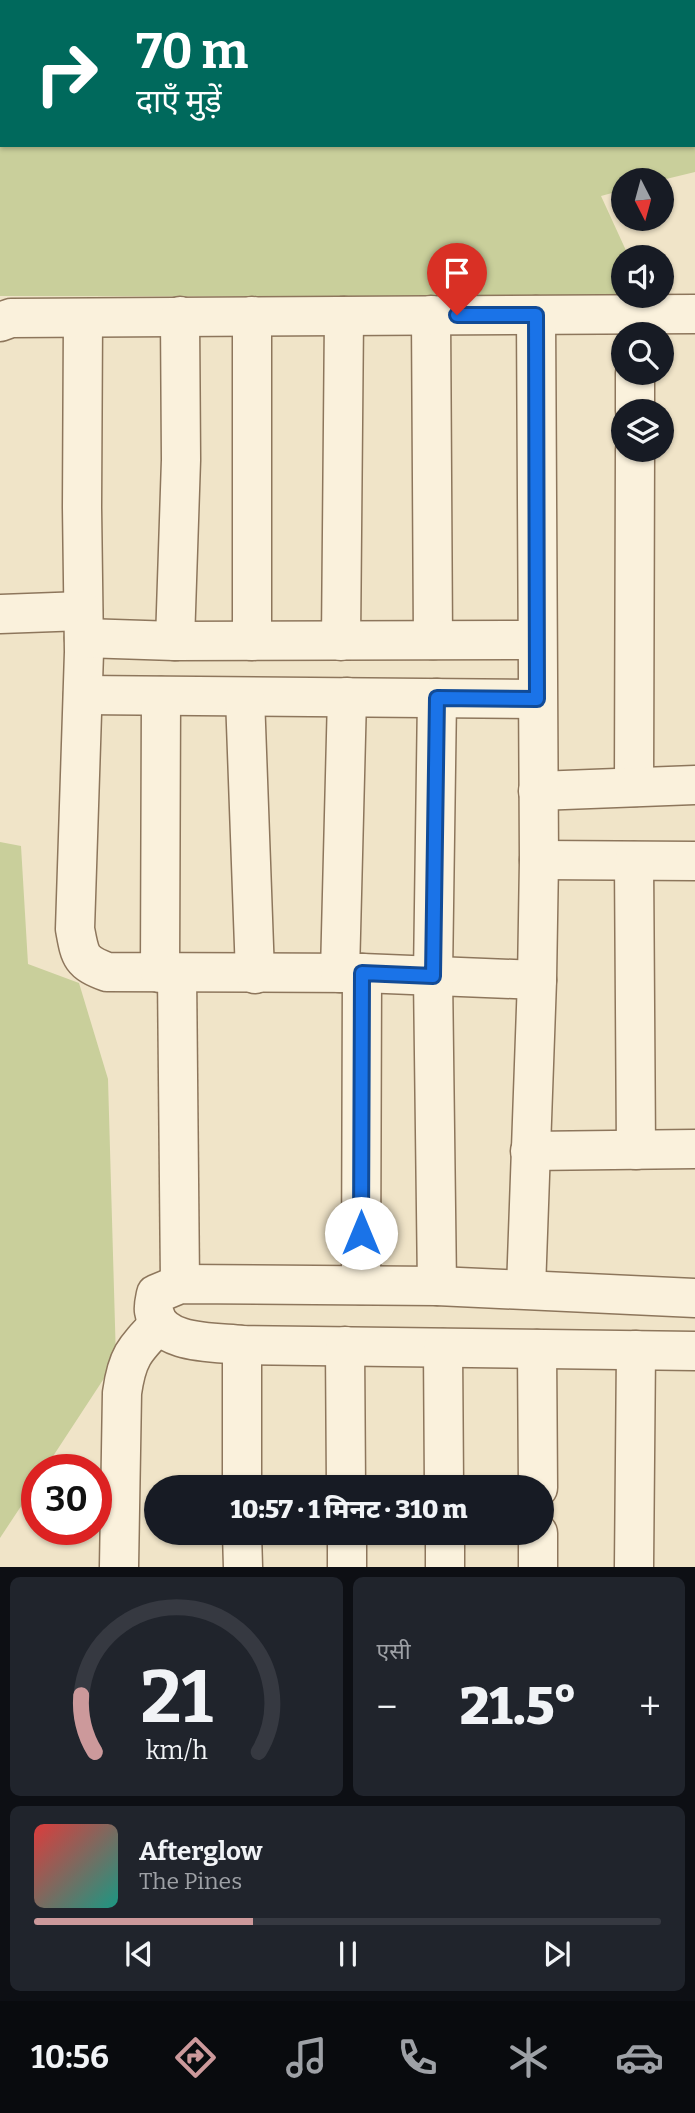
<!DOCTYPE html>
<html lang="hi">
<meta charset="utf-8">
<style>
body{margin:0;font-family:Bitter,"Noto Sans Devanagari",serif;background:#20242c;color:#f1f3f6;height:100vh;display:flex;flex-direction:column;font-size:26px;white-space:nowrap}
*{box-sizing:border-box;margin:0}
p{font-size:23px;color:#9ea1a6}
.icon{flex:none;width:38px;height:38px;fill:none;stroke:currentColor;stroke-width:2;stroke-linecap:round;stroke-linejoin:round}
.map{position:relative;height:1567px;overflow:hidden}
.side{display:flex;flex-direction:column;gap:10px;padding:10px;background:#0d0f14;flex:1}
.side>*{flex:none}
.banner{position:absolute;left:0px;top:0px;width:696px;height:147px;box-shadow:0 2px 5px #0004;background:#00695c;color:#fff;overflow:hidden}
.needle{width:46px;rotate:174deg}
.buttons{position:absolute;left:611px;top:168px;display:grid;gap:14px}
.buttons a{display:grid;place-items:center;width:63px;height:63px;border-radius:50%;background:#171b24;box-shadow:0 2px 5px #0004;font-size:35px}
.speed{position:absolute;left:21px;top:1454px;display:flex;gap:14px;font-size:35px;font-weight:700;text-align:center}
.speed>*{display:grid;place-content:center;width:91px;height:91px;border-radius:50%;background:#171b24;box-shadow:0 2px 5px #0004;line-height:1}
.speed .limit{border:10px solid #d22;background:#fff;color:#111}
.pin{position:absolute;display:grid;place-items:center;width:60px;height:60px;color:#fff;margin:-72px -30px;border-radius:50% 50% 50% 0;rotate:-45deg;box-shadow:0 0 7px #0007}
.pin .icon{rotate:45deg}
.me{position:absolute;width:77px;margin:-38px;rotate:0deg;stroke-linejoin:round;filter:drop-shadow(0 0 5px #0008)}
.turn{display:flex;align-items:center;gap:24px;height:147px;padding:0 21px;font-size:32px}
.turn .icon{width:91px;height:91px;stroke-width:2.5}
.turn b{display:block;font-size:49px;line-height:60px}
.big{font-size:52px;font-weight:800;line-height:1.1}
.side .tile{flex:1;display:flex;flex-direction:column;justify-content:center;gap:10px;min-width:0;padding:0 24px;border-radius:10px;background:#20242c}
.side .dial{align-items:center;gap:0}
.dial svg{height:182px;overflow:visible;fill:none;stroke:#363941;stroke-width:7;stroke-linecap:round;text-anchor:middle}
.dial text{fill:#f1f3f6;stroke:none}
.song{display:flex;align-items:center;gap:21px}
.cover{width:84px;height:84px;border-radius:10px;background:linear-gradient(135deg,hsl(0 70% 55%),hsl(170 70% 35%))}
.played{height:7px;border-radius:4px;background:linear-gradient(90deg,#cc999b 35%,#363941 35%)}
.keys{display:flex;justify-content:space-around;direction:ltr}
.heat{display:flex;justify-content:space-between;align-items:center;font-size:38px;direction:ltr}
.side .tiles{flex:1;display:grid;gap:10px;grid-template-columns:1fr 1fr}
.tile:last-child{grid-column:span 2}
.trip{position:absolute;left:144px;top:1475px;width:410px;height:70px;border-radius:35px;background:#171b24;box-shadow:0 2px 5px #0004;font-weight:800;line-height:70px;text-align:center}
.tabs{display:flex;height:112px;justify-content:space-around;align-items:center;background:#090b0e;color:#9ea1a6}
.tabs .icon{width:49px;height:49px}
.tabs .selected{color:#cc999b}
.tabs b{font-size:32px;color:#f1f3f6}
.map>svg:first-child{display:block}
.green{fill:#c9cf9b}
.lines{fill:none;stroke-linecap:round;stroke-linejoin:round}
.minor-casing{stroke:#8d765c;stroke-width:41}
.minor{stroke:#faf1dc;stroke-width:38}
.route-casing{stroke:#114b97;stroke-width:18}
.route{stroke:#1a73e8;stroke-width:12}
</style>
<div class="map">
<svg width="695" height="1567" viewBox="0 0 695 1567">
<rect width="100%" height="100%" fill="#f0e4c8"/>
<g class="green">
<polygon points="0,0 262,0 262,2 2,2 2,145 695,145 695,117 695,172 662,180 623,180 623,190 601,196 629,257 623,257 623,296 647,297 0,296"/>
<polygon points="482,0 695,0 695,54 695,2 481,2"/>
<polygon points="0,842 21,846 28,964 79,983 108,1079 116,1360 44,1470 37,1470 37,1482 0,1538"/>
</g>
<g class="lines">
<defs>
<g id="minor">
<polyline points="431,315 433,640"/>
<path d="M83,319L82,507L84,652L75,929C80,956 80,962 107,972L362,973L537,980"/>
<polyline points="0,322 11,318 695,314"/>
<polyline points="635,411 635,373"/>
<polyline points="0,614 83,611"/>
<polyline points="84,638 175,641 537,640"/>
<polyline points="175,641 181,460 180,316"/>
<polyline points="252,641 252,316"/>
<polyline points="341,641 344,316"/>
<polyline points="83,695 537,699"/>
<polyline points="245,697 255,974"/>
<polyline points="634,787 635,450"/>
<polyline points="538,791 695,785"/>
<polyline points="539,860 695,861"/>
<polyline points="634,861 636,1150"/>
<polyline points="160,973 161,696"/>
<polyline points="177,973 180,1284"/>
<polyline points="340,973 347,697"/>
<polyline points="530,1151 695,1149"/>
<polyline points="361,1285 362,973"/>
<polyline points="437,1286 433,976 437,698"/>
<polyline points="526,1289 537,980 539,860 536,315"/>
<path d="M695,1298L437,1286L180,1284L156,1294C155,1299 153,1306 154,1311C159,1345 215,1342 242,1345L695,1351"/>
<polyline points="242,1345 242,1488"/>
<polyline points="345,1346 346,1488"/>
<polyline points="443,1348 444,1488"/>
<polyline points="537,1349 538,1488"/>
<polyline points="242,1533 243,1567"/>
<polyline points="347,1533 347,1567"/>
<polyline points="445,1533 445,1567"/>
<polyline points="538,1533 538,1567"/>
<path d="M119,1567L122,1393C127,1357 134,1350 159,1324"/>
<polyline points="634,1567 636,1350"/>
</g>
</defs>
<use href="#minor" class="minor-casing"/>
<use href="#minor" class="minor"/>
</g>
<g class="lines">
<defs>
<polyline id="route" points="361,1233 362,973 433,976 437,698 537,699 536,315 457,315"/>
</defs>
<use href="#route" class="route-casing"/>
<use href="#route" class="route"/>
</g>
</svg>
<div class="buttons">
<a><svg class="needle" viewBox="-14 -14 28 28"><path d="M0-13l5 13h-10z" fill="#e53935"/><path d="M0 13l5-13h-10z" fill="#9ea1a6"/></svg></a>
<a><svg class="icon" aria-label="sound" viewBox="0 0 24 24"><path d="M4 9h4l5-4v14l-5-4H4zM17 9q2 3 0 6"/></svg></a>
<a><svg class="icon" aria-label="search" viewBox="0 0 24 24"><circle cx="10" cy="10" r="6"/><path d="M15 15l6 6"/></svg></a>
<a><svg class="icon" aria-label="layers" viewBox="0 0 24 24"><path d="M12 4l9 5-9 5-9-5zM3 14l9 5 9-5"/></svg></a>
</div>
<div class="speed"><div class="limit">30</div></div>
<div class="pin" style="left:457px;top:315px;background:#d93025"><svg class="icon" aria-label="arrive" viewBox="0 0 24 24"><path d="M6 21V4h12l-3 4 3 4H6"/></svg></div>
<svg class="me" style="left:361px;top:1233px" viewBox="-20 -20 40 40"><circle r="19" fill="#fff"/><path d="M0-13L10 11 0 6-10 11z" fill="#1a73e8"/></svg>
<div class="trip">10:57 · 1 मिनट · 310 m</div>
<div class="banner">
<div class="turn"><svg class="icon" aria-label="right" viewBox="0 0 24 24"><path d="M7 20v-9h11M14 6l5 5-5 5"/></svg><div><b>70 m</b>दाएँ मुड़ें</div></div>
</div>
</div>
<section class="side">
<div class="tiles">
<div class="tile dial"><svg viewBox="0 0 100 80">
<path d="M14 69A42 42 0 1 1 86 69"/>
<path d="M14 69A42 42 0 0 1 8 44" stroke="#cc999b"/>
<text x="50" y="56" font-size="32" font-weight="700">21</text>
<text x="50" y="72" font-size="11">km/h</text>
</svg></div>
<div class="tile"><p>एसी</p>
<div class="heat"><a>−</a><b class="big">21.5°</b><a>+</a></div>
</div>
<div class="tile">
<div class="song"><i class="cover"></i><div><b>Afterglow</b><p>The Pines</p></div></div>
<div class="played"></div>
<div class="keys"><svg class="icon" aria-label="previous" viewBox="0 0 24 24"><path d="M18 5L8 12l10 7zM5 5v14"/></svg><svg class="icon" aria-label="pause" viewBox="0 0 24 24"><path d="M8 5v14M16 5v14"/></svg><svg class="icon" aria-label="next" viewBox="0 0 24 24"><path d="M6 5l10 7-10 7zM19 5v14"/></svg></div>
</div>
</div>
</section>
<nav class="tabs">
<b>10:56</b>
<svg class="icon selected" aria-label="directions" viewBox="0 0 24 24"><path d="M12 3l9 9-9 9-9-9zM9 14v-3h6M13 9l2 2-2 2"/></svg>
<svg class="icon" aria-label="music" viewBox="0 0 24 24"><path d="M9 18V5l10-2v13"/><circle cx="6" cy="18" r="3"/><circle cx="16" cy="16" r="3"/></svg>
<svg class="icon" aria-label="phone" viewBox="0 0 24 24"><path d="M5 4h4l2 5-3 2q2 4 5 5l2-3 5 2v4C11 20 4 13 5 4z"/></svg>
<svg class="icon" aria-label="climate" viewBox="0 0 24 24"><path d="M12 3v18M4 7l16 10M4 17L20 7"/></svg>
<svg class="icon" aria-label="car" viewBox="0 0 24 24"><path d="M5 17H2v-5l4-1 3-4h7l3 4 3 1v5h-3M9 17h6M6 11h13"/><circle cx="7" cy="17" r="2"/><circle cx="17" cy="17" r="2"/></svg>
</nav>
